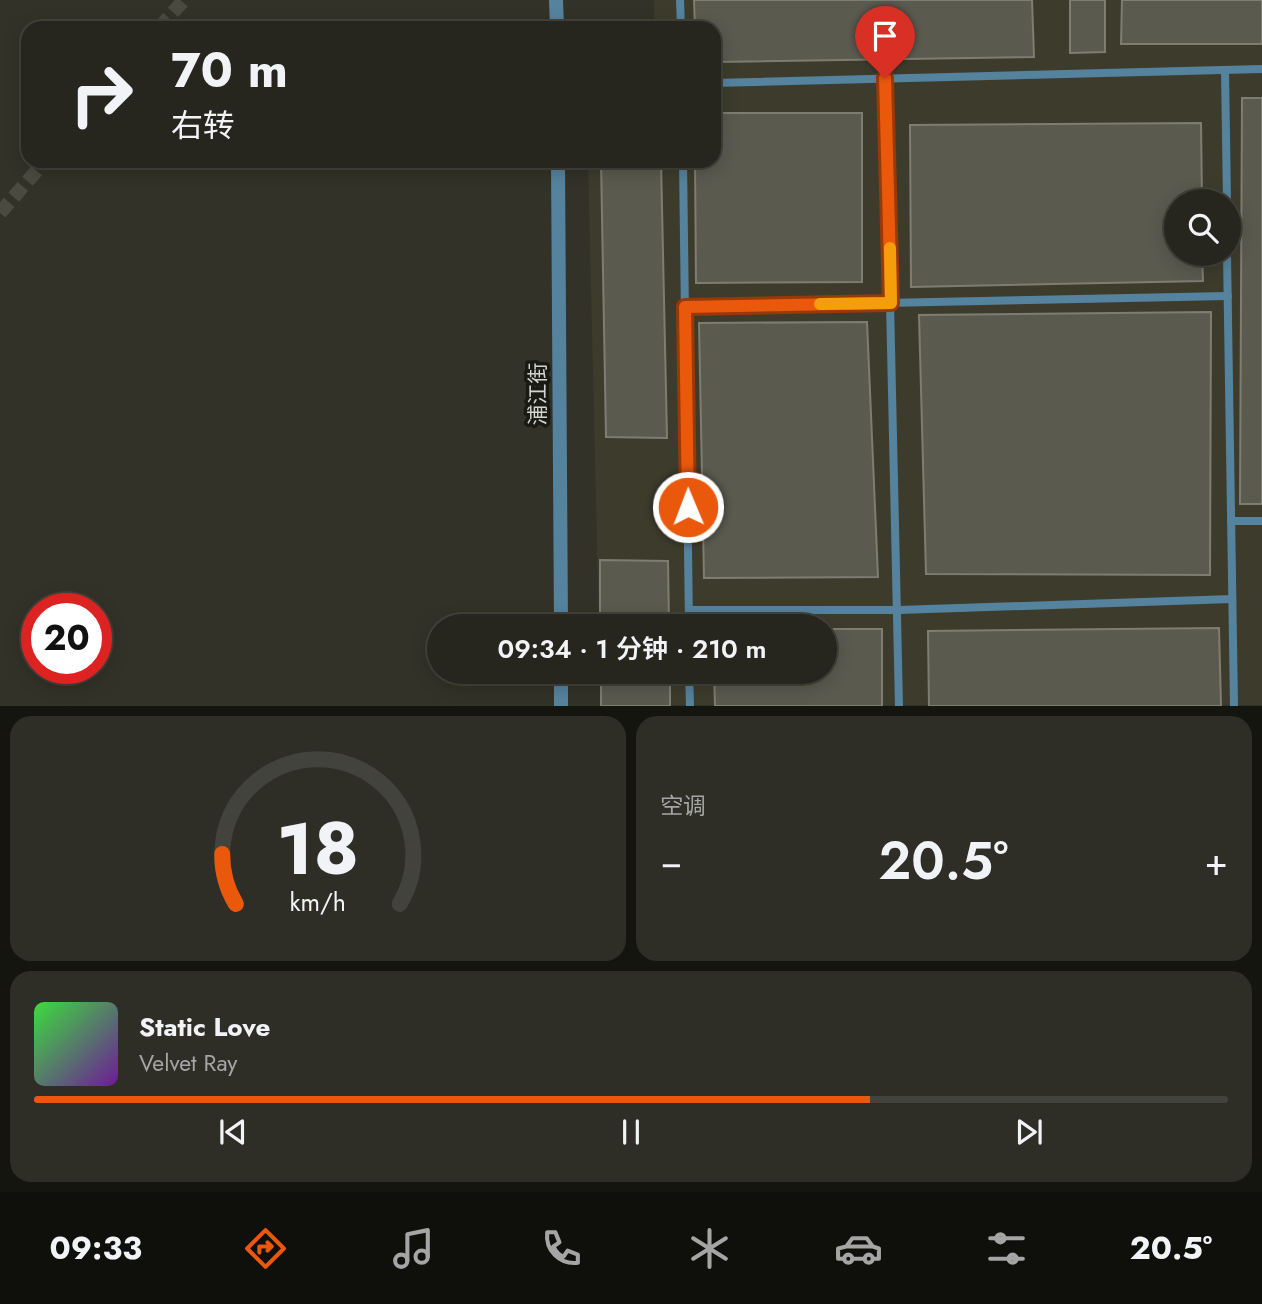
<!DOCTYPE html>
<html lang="zh">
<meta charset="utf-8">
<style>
body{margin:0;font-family:Jost,"Noto Sans SC",sans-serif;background:#2e2e27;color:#f1f3f6;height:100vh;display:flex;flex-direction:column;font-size:26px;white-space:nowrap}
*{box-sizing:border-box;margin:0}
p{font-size:23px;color:#a4a5a4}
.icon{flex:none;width:38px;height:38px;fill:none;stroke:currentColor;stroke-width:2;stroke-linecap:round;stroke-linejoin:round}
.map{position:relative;height:706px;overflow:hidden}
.side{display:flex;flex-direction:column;gap:10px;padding:10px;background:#151510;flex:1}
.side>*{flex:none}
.hud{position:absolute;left:21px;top:21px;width:700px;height:147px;border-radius:21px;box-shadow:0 4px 18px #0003,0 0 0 2px #42433c;background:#26261e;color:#f1f3f6;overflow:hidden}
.buttons{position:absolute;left:1164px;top:189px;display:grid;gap:14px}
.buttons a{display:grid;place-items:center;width:77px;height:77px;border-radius:50%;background:#26261e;box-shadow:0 4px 18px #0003,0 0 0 2px #42433c;font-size:35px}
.speed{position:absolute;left:21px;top:593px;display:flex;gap:14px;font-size:35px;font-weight:700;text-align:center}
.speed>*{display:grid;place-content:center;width:91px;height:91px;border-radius:50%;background:#26261e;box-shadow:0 4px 18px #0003,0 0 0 2px #42433c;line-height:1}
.speed .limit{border:10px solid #d22;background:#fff;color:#111}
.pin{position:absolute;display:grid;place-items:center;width:60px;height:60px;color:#fff;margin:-72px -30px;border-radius:50% 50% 50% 0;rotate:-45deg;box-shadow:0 0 7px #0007}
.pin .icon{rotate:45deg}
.me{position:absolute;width:77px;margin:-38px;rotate:359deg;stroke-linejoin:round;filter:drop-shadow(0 0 5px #0008)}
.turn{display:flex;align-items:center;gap:24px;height:147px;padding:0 35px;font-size:32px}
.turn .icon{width:91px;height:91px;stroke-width:2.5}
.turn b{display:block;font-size:49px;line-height:60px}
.big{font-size:52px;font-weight:600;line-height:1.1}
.side .tile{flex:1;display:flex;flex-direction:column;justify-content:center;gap:10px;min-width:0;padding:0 24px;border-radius:21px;background:#2e2e27}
.side .dial{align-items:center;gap:0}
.dial svg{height:182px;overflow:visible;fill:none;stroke:#42433c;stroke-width:7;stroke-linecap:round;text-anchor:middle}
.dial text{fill:#f1f3f6;stroke:none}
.song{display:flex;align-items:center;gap:21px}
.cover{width:84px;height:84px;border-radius:10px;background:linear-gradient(135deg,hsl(120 70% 55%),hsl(280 70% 35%))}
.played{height:7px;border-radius:4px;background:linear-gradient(90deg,#ea580c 70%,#42433c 70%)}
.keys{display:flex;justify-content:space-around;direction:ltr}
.heat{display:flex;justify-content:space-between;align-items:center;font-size:38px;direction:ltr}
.side .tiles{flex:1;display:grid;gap:10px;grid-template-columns:1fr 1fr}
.tile:last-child{grid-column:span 2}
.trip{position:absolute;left:427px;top:614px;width:410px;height:70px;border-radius:35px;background:#26261e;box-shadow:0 4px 18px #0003,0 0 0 2px #42433c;font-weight:600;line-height:70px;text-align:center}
.tabs{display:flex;height:112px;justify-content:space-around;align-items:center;background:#0f0f0c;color:#a4a5a4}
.tabs .icon{width:49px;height:49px}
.tabs .selected{color:#ea580c}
.tabs b{font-size:32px;color:#f1f3f6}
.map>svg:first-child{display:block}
.built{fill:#3d3c2c;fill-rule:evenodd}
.building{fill:#5a5a4f;stroke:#7e7d72;stroke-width:2}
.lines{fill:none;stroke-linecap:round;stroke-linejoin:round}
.tertiary-tunnel{stroke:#4a4a41;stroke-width:14;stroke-dasharray:14 7;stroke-linecap:butt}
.service{stroke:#55839e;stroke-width:8}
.tertiary{stroke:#55839e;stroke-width:14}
.route-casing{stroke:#983908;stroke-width:18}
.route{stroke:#ea580c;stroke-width:12}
.slow{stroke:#f59e0b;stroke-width:12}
.labels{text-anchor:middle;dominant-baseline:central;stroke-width:7;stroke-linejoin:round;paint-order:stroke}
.street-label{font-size:21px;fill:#d4d4ce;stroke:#1a1a15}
</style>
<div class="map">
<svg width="1262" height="706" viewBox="0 0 1262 706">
<rect width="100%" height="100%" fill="#323228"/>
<path class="built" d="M654,0H1262V705H600V672H824V626H599L588,161H714V28H654ZM1176,201H1228V254H1176Z"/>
<g class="building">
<polygon points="694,0 1032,0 1034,57 714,62 714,28 695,28"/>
<polygon points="1070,0 1105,0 1105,52 1070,53"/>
<polygon points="1122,0 1262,0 1262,44 1121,44"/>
<polygon points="1242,98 1262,98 1262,504 1240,504"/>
<polygon points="714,113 862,113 862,282 696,283 695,161 714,161"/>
<polygon points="1201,123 1202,201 1176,201 1176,254 1202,254 1203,281 911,287 910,125"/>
<polygon points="601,161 661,161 667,438 606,437"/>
<polygon points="1211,312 1210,575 926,574 919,315"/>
<polygon points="867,322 878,577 704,578 699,323"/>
<polygon points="600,560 668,561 669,626 600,626"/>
<polygon points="1219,628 1221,706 929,706 928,631"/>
<polygon points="824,629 882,629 882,706 715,706 714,672 824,672"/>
<rect x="601" y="672" width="69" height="34"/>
</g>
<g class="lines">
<g class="tertiary-tunnel">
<polyline points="159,28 184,0"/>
<polyline points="0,213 45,161"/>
</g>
<g class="service">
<polyline points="680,0 681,28"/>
<polyline points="1225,70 1227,201"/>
<polyline points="885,78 899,706"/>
<polyline points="714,83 1262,69"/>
<polyline points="683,161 689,626"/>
<polyline points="1227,254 1234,706"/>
<polyline points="685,307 1228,296"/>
<polyline points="1231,521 1262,521"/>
<polyline points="689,610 899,610 1232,599"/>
<polyline points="689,672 690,706"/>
</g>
<g class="tertiary">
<polyline points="556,0 557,28"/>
<polyline points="558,161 561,626"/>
<polyline points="561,672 561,706"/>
</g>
</g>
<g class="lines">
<defs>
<polyline id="route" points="688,507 685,307 891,303 885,78"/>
</defs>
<use href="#route" class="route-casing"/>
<use href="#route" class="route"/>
<polyline class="slow" points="820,304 891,303 890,248"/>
</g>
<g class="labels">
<g class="street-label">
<text transform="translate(538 394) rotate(-90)">浦江街</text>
</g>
</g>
</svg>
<div class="buttons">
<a><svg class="icon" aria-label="search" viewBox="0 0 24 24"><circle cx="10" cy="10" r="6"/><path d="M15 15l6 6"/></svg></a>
</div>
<div class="speed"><div class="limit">20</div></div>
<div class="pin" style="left:885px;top:78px;background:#d93025"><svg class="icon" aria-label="arrive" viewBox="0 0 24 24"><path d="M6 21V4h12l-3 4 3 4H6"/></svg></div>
<svg class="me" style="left:688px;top:507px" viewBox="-20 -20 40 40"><circle r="17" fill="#ea580c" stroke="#fff" stroke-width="3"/><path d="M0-11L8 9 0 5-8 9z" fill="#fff"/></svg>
<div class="trip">09:34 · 1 分钟 · 210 m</div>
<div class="hud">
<div class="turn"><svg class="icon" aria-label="right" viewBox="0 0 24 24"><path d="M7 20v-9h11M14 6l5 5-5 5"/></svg><div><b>70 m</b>右转</div></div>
</div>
</div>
<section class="side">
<div class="tiles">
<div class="tile dial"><svg viewBox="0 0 100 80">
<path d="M14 69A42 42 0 1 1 86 69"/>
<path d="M14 69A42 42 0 0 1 8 47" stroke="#ea580c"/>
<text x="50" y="56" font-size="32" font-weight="700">18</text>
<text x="50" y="72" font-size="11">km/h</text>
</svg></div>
<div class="tile"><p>空调</p>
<div class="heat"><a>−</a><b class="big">20.5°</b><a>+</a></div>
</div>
<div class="tile">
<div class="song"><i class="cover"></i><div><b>Static Love</b><p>Velvet Ray</p></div></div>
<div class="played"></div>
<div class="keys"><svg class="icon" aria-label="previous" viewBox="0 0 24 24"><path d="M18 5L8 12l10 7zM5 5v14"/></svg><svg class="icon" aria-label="pause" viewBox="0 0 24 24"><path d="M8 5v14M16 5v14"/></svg><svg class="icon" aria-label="next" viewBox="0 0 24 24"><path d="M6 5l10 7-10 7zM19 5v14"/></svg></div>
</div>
</div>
</section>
<nav class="tabs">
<b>09:33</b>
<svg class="icon selected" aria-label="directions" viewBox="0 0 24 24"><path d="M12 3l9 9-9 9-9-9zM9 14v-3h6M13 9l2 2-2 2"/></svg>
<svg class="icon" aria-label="music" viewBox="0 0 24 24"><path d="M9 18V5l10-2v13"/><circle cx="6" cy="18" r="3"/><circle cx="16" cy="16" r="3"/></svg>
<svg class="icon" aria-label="phone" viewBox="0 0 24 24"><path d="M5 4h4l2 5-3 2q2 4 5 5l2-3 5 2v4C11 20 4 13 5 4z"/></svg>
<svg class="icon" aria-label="climate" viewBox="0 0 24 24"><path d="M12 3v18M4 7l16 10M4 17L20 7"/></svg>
<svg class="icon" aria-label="car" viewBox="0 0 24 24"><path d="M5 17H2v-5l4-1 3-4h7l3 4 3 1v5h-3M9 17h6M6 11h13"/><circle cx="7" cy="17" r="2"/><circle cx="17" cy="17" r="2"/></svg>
<svg class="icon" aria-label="filters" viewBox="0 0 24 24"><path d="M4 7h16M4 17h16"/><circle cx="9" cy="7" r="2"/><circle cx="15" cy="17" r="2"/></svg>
<b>20.5°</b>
</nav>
